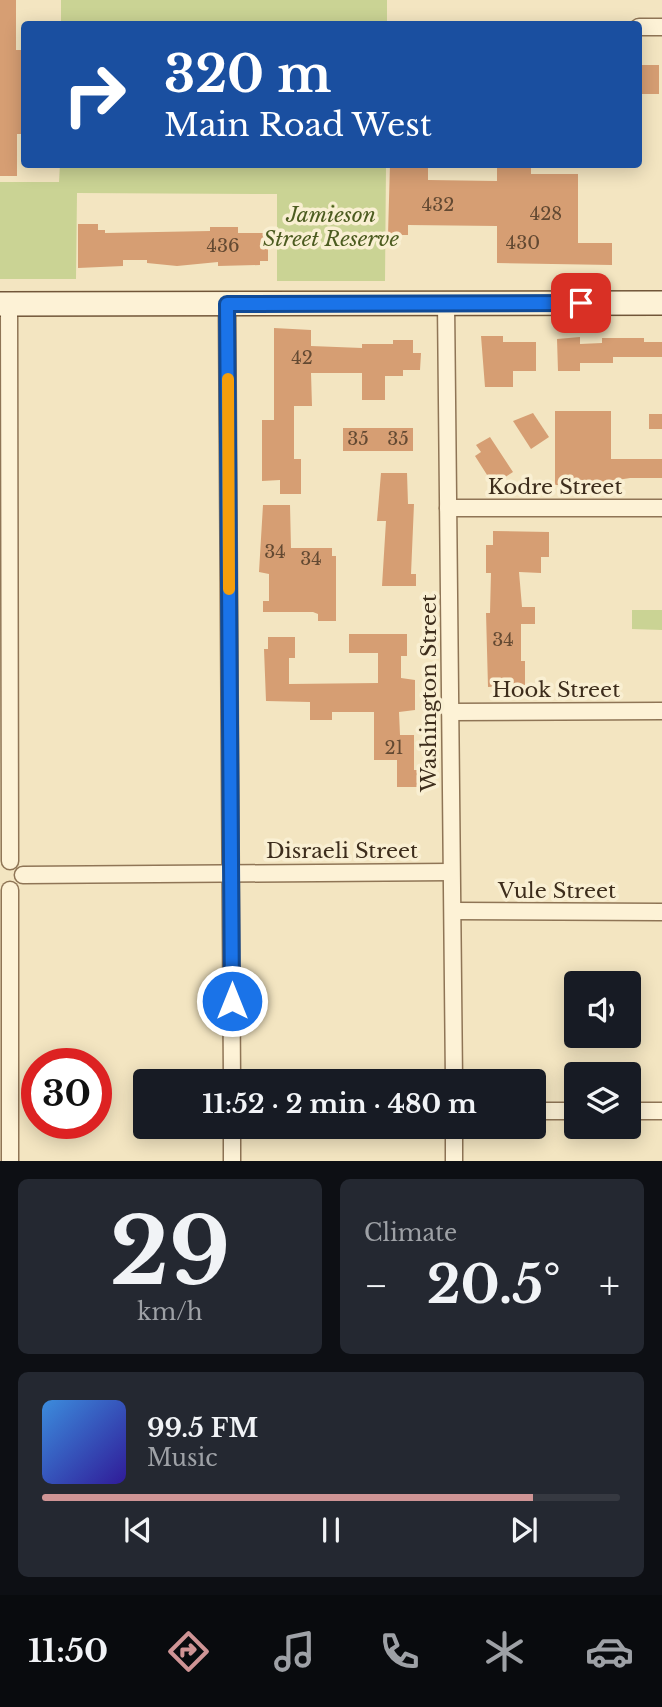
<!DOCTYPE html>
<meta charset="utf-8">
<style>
body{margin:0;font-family:"Libre Baskerville",serif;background:#242831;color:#f1f3f6;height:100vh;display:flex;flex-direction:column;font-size:26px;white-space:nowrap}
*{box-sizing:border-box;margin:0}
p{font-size:23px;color:#9ea1a6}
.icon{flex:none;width:38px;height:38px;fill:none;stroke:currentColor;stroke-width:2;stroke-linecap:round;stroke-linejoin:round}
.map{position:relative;height:1161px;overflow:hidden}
.side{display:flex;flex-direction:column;gap:18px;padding:18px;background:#0d0f14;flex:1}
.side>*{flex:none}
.guide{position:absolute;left:21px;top:21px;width:621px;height:147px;border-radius:7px;box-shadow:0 4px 18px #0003;background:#1a4fa0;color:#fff;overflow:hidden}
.tools{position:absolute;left:564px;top:971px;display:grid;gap:14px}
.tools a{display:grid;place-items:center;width:77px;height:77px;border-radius:7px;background:#171b24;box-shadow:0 4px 18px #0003;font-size:35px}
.speed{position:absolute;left:21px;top:1048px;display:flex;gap:14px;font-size:35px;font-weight:700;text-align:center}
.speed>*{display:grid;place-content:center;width:91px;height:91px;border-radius:50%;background:#171b24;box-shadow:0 4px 18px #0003;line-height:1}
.speed .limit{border:10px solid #d22;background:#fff;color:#111}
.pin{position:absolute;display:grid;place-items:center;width:60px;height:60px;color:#fff;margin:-30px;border-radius:14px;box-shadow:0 4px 10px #0006}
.me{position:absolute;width:77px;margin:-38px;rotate:0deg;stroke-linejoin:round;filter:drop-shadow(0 0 5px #0008)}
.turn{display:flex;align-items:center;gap:24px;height:147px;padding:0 28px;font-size:32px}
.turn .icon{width:91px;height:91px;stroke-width:2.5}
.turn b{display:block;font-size:49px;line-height:60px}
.big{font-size:52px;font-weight:800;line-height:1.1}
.side .widget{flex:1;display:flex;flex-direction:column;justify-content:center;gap:10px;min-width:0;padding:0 24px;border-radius:10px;background:#242831}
.side .dial{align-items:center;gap:0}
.dial b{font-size:91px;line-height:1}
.song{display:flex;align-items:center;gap:21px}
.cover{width:84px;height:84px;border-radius:10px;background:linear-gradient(135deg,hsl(210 70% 55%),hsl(250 70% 35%))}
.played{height:7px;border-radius:4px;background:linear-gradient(90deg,#cf9495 85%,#363941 85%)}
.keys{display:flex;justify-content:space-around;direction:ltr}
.heat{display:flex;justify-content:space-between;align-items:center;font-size:38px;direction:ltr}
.side .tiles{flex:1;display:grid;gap:18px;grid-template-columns:1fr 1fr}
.widget:last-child{grid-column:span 2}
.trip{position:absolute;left:133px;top:1069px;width:413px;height:70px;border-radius:7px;background:#171b24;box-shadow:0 4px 18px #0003;font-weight:800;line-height:70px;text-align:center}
.tab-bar{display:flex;height:112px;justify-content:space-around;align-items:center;background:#090b0e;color:#9ea1a6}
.tab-bar .icon{width:49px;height:49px}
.tab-bar .current{color:#cf9495}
.tab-bar b{font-size:32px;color:#f1f3f6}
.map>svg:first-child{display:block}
.green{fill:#cad394}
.building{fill:#d69e73}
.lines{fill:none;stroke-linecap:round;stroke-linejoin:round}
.street-casing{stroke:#8f7556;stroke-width:19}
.secondary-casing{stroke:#715639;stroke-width:26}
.street{stroke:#fdf2d6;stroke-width:16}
.secondary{stroke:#fdf2d6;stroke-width:23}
.route-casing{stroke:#114b97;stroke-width:18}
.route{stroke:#1a73e8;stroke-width:12}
.slow{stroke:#f59e0b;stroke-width:12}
.labels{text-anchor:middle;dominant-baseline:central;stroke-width:7;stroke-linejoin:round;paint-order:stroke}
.number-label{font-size:18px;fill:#634932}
.park-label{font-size:21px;font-style:italic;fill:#4c5c20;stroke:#f9efd2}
.street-label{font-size:21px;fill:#3d2d1c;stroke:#f9efd2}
</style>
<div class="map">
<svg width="662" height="1161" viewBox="0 0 662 1161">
<rect width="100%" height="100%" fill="#f3e5c1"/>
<g class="green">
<rect x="61" y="0" width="326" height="24"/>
<polygon points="60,164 386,165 385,281 277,281 277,194 77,193 76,279 0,279 0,182 59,182"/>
<polygon points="632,610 662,610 662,630 632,629"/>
</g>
<g class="building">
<polygon points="0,0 16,0 16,50 24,50 24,134 17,134 17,176 0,176"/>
<rect x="639" y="65" width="20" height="29"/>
<polygon points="390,164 428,164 428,180 497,181 497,164 531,164 531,174 578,174 578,243 612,243 612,265 497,263 497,226 408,225 408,235 388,235"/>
<polygon points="78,224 98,224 98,230 105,230 105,233 210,231 210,227 238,227 238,233 272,233 272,249 268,249 268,261 260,261 260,265 218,266 218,262 177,266 147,263 147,260 123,260 123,266 78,268"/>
<polygon points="274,328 311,330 311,346 362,348 362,344 393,344 393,340 413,340 413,353 421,353 420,370 403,370 403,376 385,376 385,400 362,400 362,373 311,373 312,406 294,406 294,459 301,459 301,494 280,494 280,480 262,481 262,420 274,420"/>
<polygon points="481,336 503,336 503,342 536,342 536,371 513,371 513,387 485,387"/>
<polygon points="580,337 580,344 602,343 602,338 644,338 644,342 662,342 662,357 613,357 613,363 580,363 580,371 558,371 557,339"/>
<polygon points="555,411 611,411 611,459 662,459 662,478 630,478 611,481 611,485 555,485"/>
<polygon points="533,413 549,437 531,449 513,421"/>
<rect x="649" y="414" width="13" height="15"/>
<rect x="343" y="428" width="70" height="23"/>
<polygon points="490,437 513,472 499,481 495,475 489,478 475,456 481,452 476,445"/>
<polygon points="381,473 407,473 408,504 414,504 411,574 416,574 416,586 382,586 386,521 377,521"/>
<polygon points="263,505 290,505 291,548 332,548 332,556 336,556 336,621 318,621 318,614 313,612 263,612 263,601 269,601 269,574 259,572"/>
<polygon points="493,531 549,532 549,557 541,557 541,573 519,572 522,607 535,607 535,624 521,624 521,661 525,661 525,685 488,687 486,613 490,613 491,573 486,573 486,545 493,545"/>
<polygon points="349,634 407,634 407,656 401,656 401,678 415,680 415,710 399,712 400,735 414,735 414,770 421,770 421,787 397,787 397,760 374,760 374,712 332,712 332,720 310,720 310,702 266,701 264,649 268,649 268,637 295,637 295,658 289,658 289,684 378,683 378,653 349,653"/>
</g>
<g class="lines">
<defs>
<g id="street">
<polyline points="639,27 662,27"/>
<polyline points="446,303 454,1082"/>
<polyline points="9,304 10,861"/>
<polyline points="227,304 232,1082"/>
<polyline points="448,508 662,508"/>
<polyline points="450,712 662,711"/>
<polyline points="23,875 451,872"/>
<polyline points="10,890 10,1161"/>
<polyline points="453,911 662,912"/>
<polyline points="534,1111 576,1111"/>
<polyline points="628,1111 662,1111"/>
<polyline points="232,1127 232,1161"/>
<polyline points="454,1127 454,1161"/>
</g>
<polyline id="secondary" points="0,304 662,303"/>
</defs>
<use href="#street" class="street-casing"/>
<use href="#secondary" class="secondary-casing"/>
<use href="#street" class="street"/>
<use href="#secondary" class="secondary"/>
</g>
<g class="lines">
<defs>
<polyline id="route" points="232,1001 227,304 581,303"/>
</defs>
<use href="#route" class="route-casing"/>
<use href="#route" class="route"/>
<polyline class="slow" points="228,379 229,589"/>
</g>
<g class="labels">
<g class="number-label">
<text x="438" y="205">432</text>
<text x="546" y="214">428</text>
<text x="523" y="243">430</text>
<text x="223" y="246">436</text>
<text x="302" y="358">42</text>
<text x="358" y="439">35</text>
<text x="398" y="439">35</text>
<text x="275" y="552">34</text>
<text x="311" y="559">34</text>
<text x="503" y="640">34</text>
<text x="394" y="748">21</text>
</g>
<g class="park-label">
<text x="331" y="215">Jamieson<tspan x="331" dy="24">Street Reserve</tspan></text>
</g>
<g class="street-label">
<text x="555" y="487">Kodre Street</text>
<text x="556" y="690">Hook Street</text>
<text transform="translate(429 693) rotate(-90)">Washington Street</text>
<text x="342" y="851">Disraeli Street</text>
<text x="557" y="891">Vule Street</text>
</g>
</g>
</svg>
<div class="tools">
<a><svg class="icon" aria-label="sound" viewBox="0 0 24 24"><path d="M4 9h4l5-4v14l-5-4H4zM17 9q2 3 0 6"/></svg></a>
<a><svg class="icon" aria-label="layers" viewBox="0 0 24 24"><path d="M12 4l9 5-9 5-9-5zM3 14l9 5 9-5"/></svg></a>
</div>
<div class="speed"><div class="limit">30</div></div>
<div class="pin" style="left:581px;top:303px;background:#d93025"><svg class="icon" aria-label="arrive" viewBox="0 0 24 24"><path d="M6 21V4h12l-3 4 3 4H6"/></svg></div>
<svg class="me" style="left:232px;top:1001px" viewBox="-20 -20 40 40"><circle r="17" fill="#1a73e8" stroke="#fff" stroke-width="3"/><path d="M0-11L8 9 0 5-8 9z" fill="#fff"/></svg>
<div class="trip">11:52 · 2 min · 480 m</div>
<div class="guide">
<div class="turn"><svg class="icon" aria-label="right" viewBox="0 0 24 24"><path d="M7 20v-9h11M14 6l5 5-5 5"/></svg><div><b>320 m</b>Main Road West</div></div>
</div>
</div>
<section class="side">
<div class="tiles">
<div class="widget dial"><b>29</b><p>km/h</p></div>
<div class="widget"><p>Climate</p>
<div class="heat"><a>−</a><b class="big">20.5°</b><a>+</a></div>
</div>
<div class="widget">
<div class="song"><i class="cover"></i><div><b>99.5 FM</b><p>Music</p></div></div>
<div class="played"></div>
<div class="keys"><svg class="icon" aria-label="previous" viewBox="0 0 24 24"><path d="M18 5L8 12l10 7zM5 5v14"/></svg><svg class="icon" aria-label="pause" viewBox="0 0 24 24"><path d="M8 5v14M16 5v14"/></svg><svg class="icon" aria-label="next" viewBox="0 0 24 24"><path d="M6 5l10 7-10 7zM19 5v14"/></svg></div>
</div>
</div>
</section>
<nav class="tab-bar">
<b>11:50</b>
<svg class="icon current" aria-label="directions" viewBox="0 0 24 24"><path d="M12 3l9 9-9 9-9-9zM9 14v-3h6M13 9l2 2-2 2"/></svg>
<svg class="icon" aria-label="music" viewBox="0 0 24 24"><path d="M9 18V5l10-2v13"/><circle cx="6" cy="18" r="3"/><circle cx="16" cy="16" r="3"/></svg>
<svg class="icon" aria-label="phone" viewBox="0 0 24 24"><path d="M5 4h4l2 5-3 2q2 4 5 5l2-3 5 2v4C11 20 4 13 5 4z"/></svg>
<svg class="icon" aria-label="climate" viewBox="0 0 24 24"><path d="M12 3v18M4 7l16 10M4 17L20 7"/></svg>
<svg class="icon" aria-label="car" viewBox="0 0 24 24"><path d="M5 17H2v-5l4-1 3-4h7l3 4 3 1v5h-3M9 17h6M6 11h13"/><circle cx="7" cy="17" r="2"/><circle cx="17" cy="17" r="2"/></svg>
</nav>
